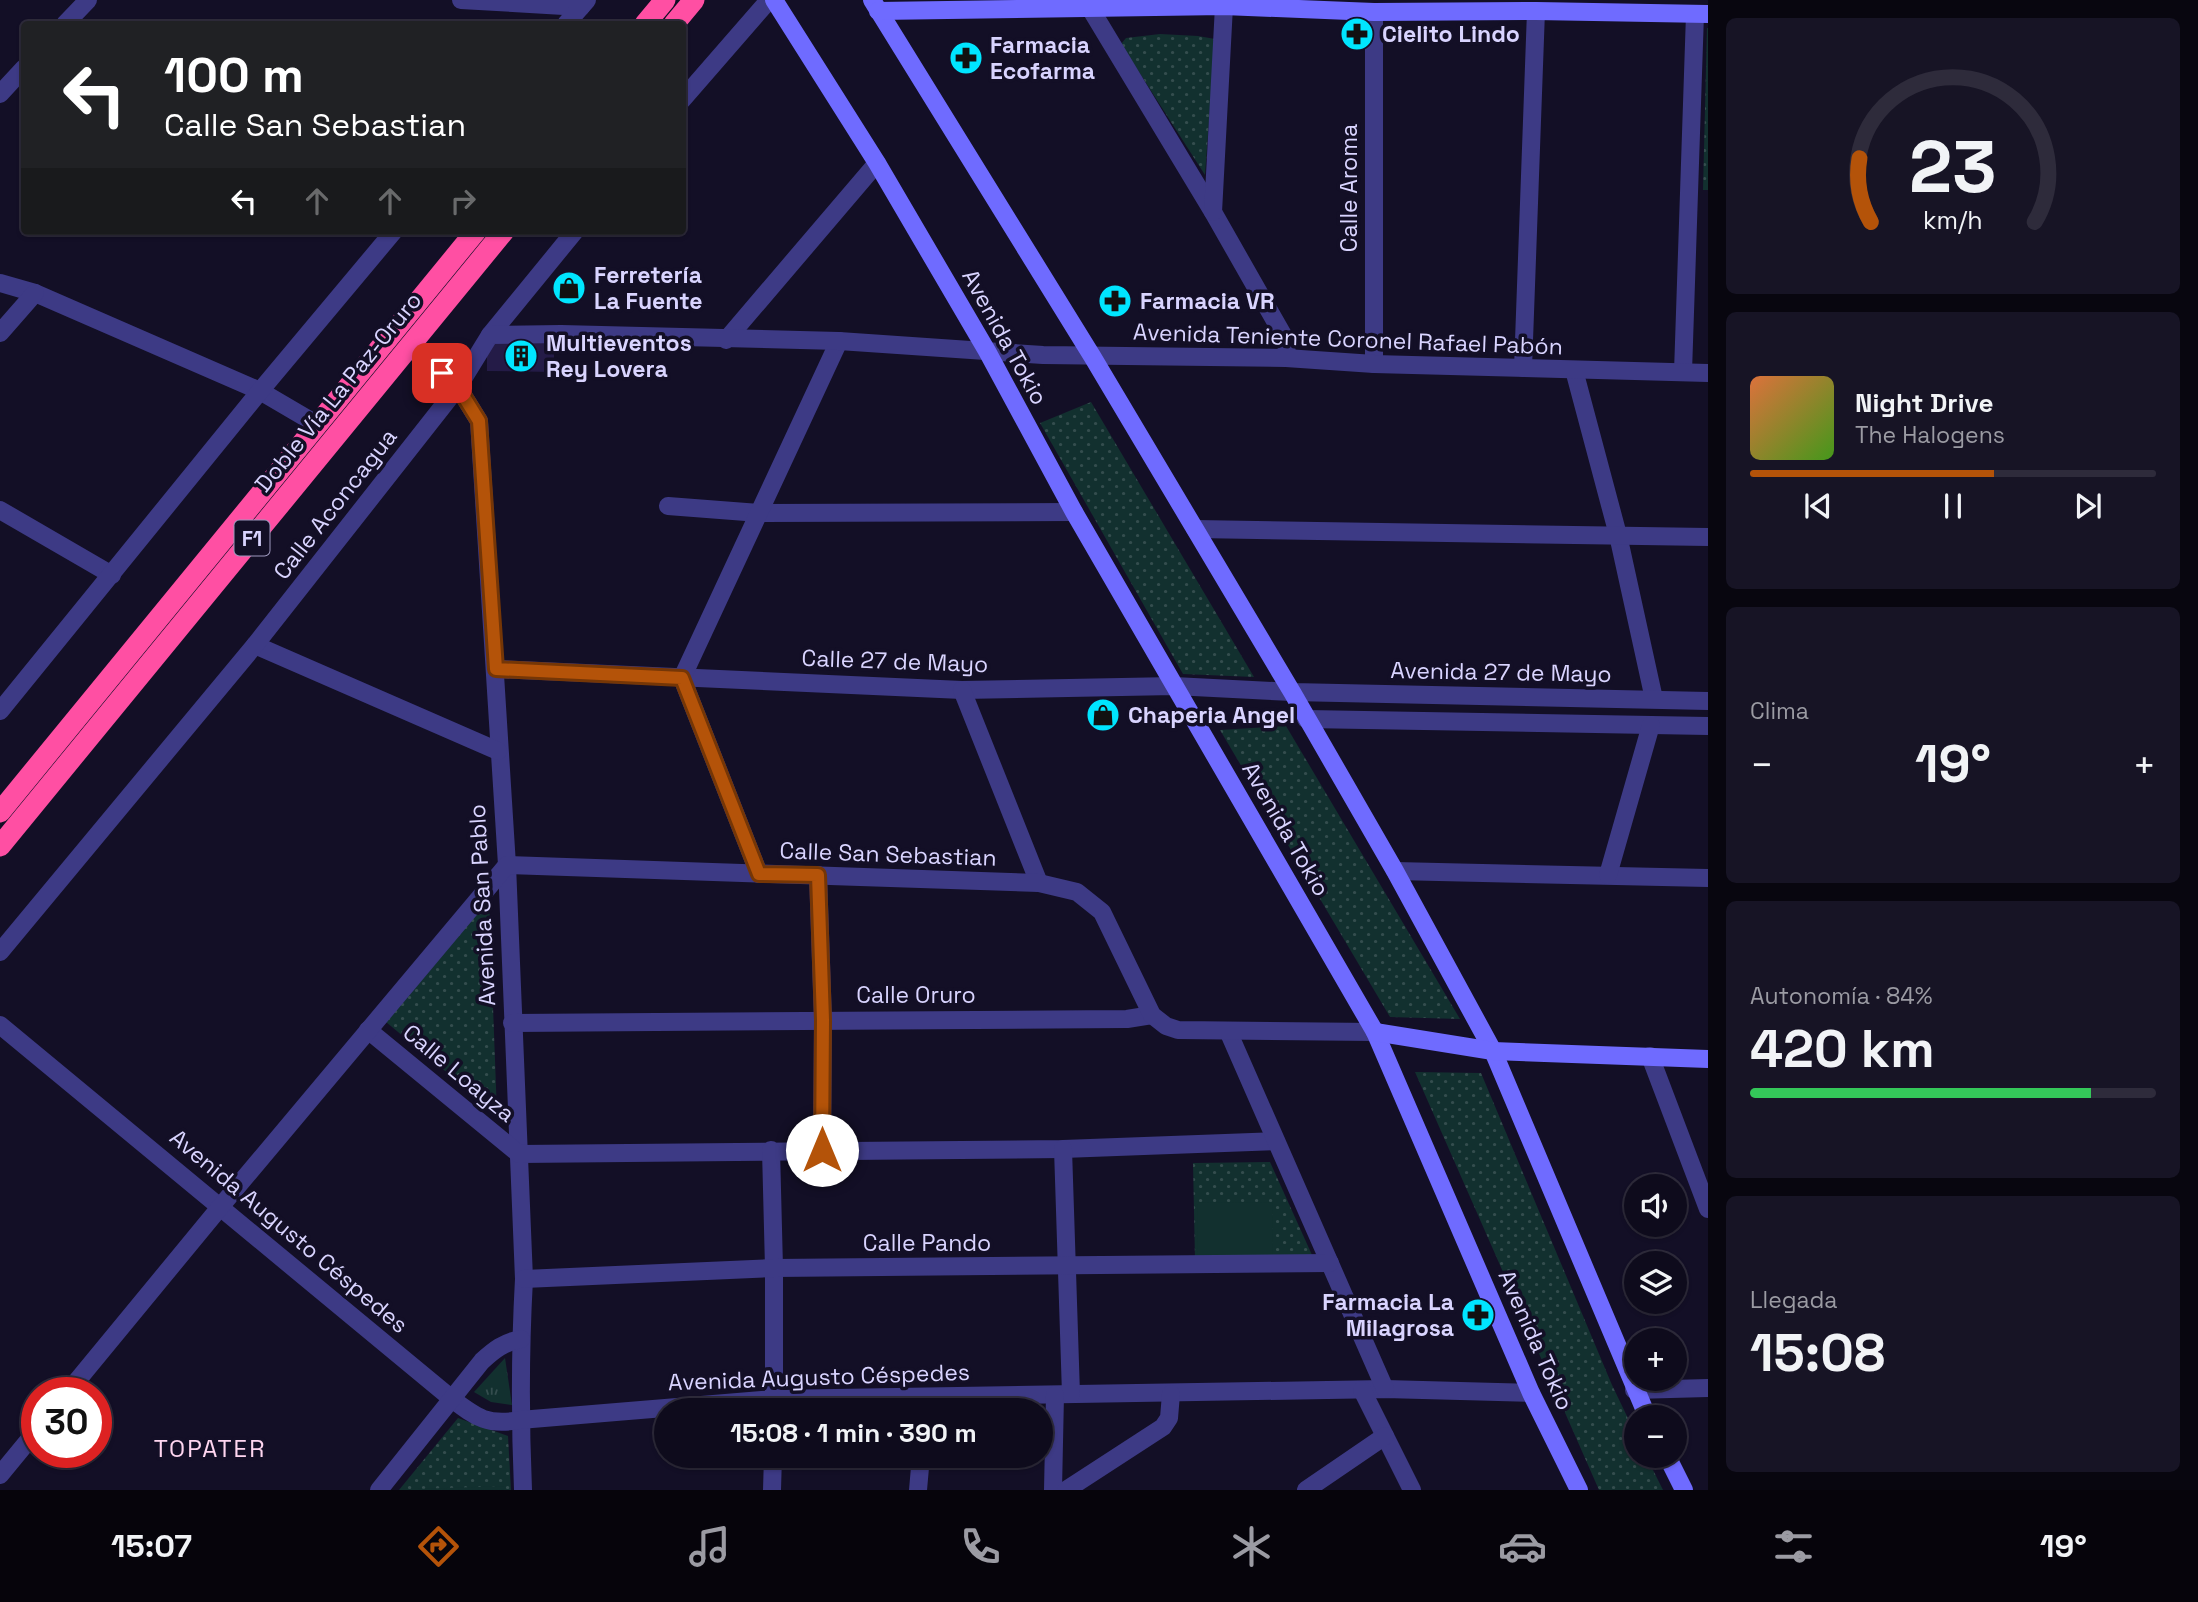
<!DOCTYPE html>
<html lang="es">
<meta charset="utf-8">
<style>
body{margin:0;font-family:"Space Grotesk",sans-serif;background:#171425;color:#f1f3f6;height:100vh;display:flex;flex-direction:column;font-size:26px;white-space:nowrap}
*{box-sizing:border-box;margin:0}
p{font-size:23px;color:#9b9ba3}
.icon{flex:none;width:38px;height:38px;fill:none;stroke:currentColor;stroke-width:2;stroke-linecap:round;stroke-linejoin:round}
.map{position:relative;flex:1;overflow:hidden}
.side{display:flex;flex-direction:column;gap:18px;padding:18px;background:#08060f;width:490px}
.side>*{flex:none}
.top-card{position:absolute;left:21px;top:21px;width:665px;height:214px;border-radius:7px;box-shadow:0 2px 5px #0004,0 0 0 2px #2e2b3b;background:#202124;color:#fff;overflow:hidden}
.buttons{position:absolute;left:1624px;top:1174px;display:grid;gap:14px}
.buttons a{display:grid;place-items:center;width:63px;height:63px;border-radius:50%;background:#0e0b1c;box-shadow:0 2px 5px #0004,0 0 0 2px #2e2b3b;font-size:35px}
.speed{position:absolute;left:21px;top:1377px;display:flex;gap:14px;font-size:35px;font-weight:700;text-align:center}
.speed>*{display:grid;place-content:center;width:91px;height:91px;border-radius:50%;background:#0e0b1c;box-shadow:0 2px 5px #0004,0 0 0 2px #2e2b3b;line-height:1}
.speed .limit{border:10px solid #d22;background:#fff;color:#111}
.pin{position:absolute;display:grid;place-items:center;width:60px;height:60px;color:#fff;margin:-30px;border-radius:14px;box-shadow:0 4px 10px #0006}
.me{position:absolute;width:77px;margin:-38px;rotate:0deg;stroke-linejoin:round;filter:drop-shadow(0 0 5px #0008)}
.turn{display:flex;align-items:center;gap:24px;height:147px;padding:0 28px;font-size:32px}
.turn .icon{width:91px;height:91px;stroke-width:2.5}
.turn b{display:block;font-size:49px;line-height:60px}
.lanes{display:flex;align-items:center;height:66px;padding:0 28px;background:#0003;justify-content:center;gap:35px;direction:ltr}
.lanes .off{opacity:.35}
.big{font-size:52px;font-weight:700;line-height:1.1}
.side .card{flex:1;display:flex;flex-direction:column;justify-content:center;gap:10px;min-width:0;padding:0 24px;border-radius:10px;background:#171425}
.side .dial{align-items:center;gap:0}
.dial svg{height:182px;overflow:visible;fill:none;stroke:#2e2b3b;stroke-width:7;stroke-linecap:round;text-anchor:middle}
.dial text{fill:#f1f3f6;stroke:none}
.song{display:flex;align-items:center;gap:21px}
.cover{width:84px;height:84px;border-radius:10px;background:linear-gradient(135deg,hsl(20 70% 55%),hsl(100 70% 35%))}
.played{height:7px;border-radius:4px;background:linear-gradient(90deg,#b45309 60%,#2e2b3b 60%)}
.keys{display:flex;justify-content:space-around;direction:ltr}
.heat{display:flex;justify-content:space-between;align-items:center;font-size:38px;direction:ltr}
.charge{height:10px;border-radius:5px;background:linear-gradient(90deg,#34c759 84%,#2e2b3b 0)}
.trip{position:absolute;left:654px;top:1398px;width:399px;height:70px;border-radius:35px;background:#0e0b1c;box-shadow:0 2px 5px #0004,0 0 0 2px #2e2b3b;font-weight:700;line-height:70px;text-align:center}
.tabs{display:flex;height:112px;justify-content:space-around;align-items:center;background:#06040b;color:#9b9ba3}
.tabs .icon{width:49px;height:49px}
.tabs .active{color:#b45309}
.tabs b{font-size:32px;color:#f1f3f6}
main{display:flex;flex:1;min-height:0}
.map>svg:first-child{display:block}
.grass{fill:url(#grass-tufts)}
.park{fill:url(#park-dots)}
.garden{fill:#12302f}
.building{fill:#241b47}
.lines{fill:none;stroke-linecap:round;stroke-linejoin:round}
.street{stroke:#3d3a85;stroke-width:18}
.secondary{stroke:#6f6bff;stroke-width:18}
.highway{stroke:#ff4fa3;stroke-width:21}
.route-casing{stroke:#753606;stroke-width:18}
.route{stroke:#b45309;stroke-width:12}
.labels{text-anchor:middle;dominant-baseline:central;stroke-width:7;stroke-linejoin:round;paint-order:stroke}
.shield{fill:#130f26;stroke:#9e99be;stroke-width:2}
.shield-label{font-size:21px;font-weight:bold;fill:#d9d4ff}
.poi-label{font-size:23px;font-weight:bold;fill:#d9d4ff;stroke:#130f26;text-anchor:start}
.street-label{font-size:23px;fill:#d9d4ff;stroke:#130f26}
.neighbourhood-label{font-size:24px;letter-spacing:2px;fill:#ffd6f0;stroke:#130f26}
</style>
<main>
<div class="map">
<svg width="1708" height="1490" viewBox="0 0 1708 1490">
<defs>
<pattern id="grass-tufts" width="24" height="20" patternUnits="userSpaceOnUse" patternTransform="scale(1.75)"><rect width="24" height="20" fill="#12302f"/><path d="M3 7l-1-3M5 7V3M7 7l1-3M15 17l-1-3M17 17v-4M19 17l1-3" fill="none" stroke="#344d4e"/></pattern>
<pattern id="park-dots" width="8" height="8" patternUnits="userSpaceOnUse" patternTransform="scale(1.75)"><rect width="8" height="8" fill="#12302f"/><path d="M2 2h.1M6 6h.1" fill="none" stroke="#344d4e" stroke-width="1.8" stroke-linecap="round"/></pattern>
</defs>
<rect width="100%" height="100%" fill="#130f26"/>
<polygon class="grass" points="505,1358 512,1405 491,1402 474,1392"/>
<g class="park">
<polygon points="1707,28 1708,28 1708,190 1703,190"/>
<polygon points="1160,34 1198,36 1215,39 1205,175 1121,44 1126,38"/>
<polygon points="1091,402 1254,677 1183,674 1040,423"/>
<polygon points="1286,726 1460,1019 1390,1017 1220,730"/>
<polygon points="489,899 497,1114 386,1022"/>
<polygon points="1415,1072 1481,1073 1612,1385 1636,1435 1636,1456 1646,1456 1663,1490 1599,1490"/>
<polygon points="1270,1162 1312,1255 1195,1260 1193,1163"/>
<polygon points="458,1418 508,1436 511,1490 399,1490"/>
</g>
<g class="garden">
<polygon points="1272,1202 1273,1256 1198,1257 1197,1203"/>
<polygon points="504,1486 504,1490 418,1489"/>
</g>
<polygon class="building" points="487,340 554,341 554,372 487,371"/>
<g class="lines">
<g class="street">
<polyline points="461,0 581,7"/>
<polyline points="1090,8 1213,212 1287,342 1286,358"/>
<polyline points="1374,12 1374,364"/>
<polyline points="65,24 88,0"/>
<polyline points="566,24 587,0"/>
<polyline points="0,94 24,68"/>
<polyline points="682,100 769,0"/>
<polyline points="1213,212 1224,6"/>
<polyline points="0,283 35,293 260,391 318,425"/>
<polyline points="0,333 35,293"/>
<polyline points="490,335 575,231"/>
<polyline points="726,340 877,163"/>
<path d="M409,347L458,387L479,421L507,865L524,1279C520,1350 520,1419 523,1490"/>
<polyline points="1523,368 1536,11"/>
<polyline points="1574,370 1618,535 1654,699"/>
<polyline points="1683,372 1695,14"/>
<polyline points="668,506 759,513 1074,512"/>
<polyline points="0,510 112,575"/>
<polyline points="1195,529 1708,537"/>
<polyline points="255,645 498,751"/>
<polyline points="496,669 962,690 1174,686 1292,692 1708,701"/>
<polyline points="962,690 1039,883"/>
<polyline points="0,711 260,391 394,231"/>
<polyline points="1306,719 1708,726"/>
<polyline points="1395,871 1708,878"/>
<polyline points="759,874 682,678 839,341"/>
<polyline points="818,875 823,1020 822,1150"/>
<polyline points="1608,875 1651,725"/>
<polyline points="0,952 255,645 458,387 490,335 561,334 839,341 1043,355 1286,358 1374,364 1708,373"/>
<polyline points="512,1023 1127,1019 1152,1015"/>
<path d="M0,1025L452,1399C477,1418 488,1426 520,1420L774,1399L1385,1389L1531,1393"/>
<polyline points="368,1030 519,1154 1063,1149 1276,1141"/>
<polyline points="1228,1031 1385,1389"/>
<polyline points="1650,1056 1708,1209"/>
<polyline points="1063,1149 1071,1394"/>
<polyline points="771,1150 774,1268 774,1409"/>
<polyline points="524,1279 774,1268 1330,1263"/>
<polyline points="1362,1390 1412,1490"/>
<polyline points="1634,1390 1708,1388"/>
<polyline points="67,1393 221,1206 507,865 1039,883 1077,892 1102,912 1152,1015 1166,1026 1178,1030 1375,1032"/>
<polyline points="0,1475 37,1430"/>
<path d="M379,1490L482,1361C494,1350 504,1342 521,1339"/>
<polyline points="772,1490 773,1456"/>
<polyline points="918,1490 921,1456"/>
<polyline points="1053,1490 1055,1395"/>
<polyline points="1066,1490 1163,1427 1169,1418 1171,1394"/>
<polyline points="1306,1490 1385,1436"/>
</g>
<g class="secondary">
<polyline points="774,0 877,163 987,351 1074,512 1375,1032 1531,1393 1579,1490"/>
<polyline points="872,0 1092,356 1292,692 1395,871 1493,1051 1648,1418"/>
<polyline points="878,11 1224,6 1374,12 1536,11 1708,14"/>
<polyline points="1375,1032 1493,1051 1708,1059"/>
<polyline points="1667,1456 1684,1490"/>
</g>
<g class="highway">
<polyline points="645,24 665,0"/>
<polyline points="674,24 694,0"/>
<polyline points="0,812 476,231"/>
<polyline points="0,846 504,231"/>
</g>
</g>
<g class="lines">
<defs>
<polyline id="route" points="442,373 458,387 479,421 496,669 682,678 759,874 818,875 823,1020 822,1150"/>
</defs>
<use href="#route" class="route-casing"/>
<use href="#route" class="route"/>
</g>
<defs>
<symbol id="pharmacy-disc" viewBox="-11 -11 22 22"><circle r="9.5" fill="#00e5ff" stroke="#130f26"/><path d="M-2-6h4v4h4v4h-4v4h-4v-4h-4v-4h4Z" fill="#111"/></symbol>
<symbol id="shop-disc" viewBox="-11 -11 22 22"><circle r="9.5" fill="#00e5ff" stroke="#130f26"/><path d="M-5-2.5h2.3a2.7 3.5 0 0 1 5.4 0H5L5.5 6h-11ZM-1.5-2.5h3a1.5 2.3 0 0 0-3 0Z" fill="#111"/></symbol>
<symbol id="building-disc" viewBox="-11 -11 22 22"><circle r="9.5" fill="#00e5ff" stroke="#130f26"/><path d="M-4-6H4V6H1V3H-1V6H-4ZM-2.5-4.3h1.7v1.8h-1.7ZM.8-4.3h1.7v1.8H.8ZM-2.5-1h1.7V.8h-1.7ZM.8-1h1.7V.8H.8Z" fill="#111"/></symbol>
</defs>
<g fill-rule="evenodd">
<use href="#pharmacy-disc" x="1338" y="15" width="38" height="38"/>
<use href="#pharmacy-disc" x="947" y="39" width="38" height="38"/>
<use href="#shop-disc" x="550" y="269" width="38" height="38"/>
<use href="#pharmacy-disc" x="1096" y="282" width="38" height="38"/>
<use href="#building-disc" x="502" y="337" width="38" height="38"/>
<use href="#shop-disc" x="1084" y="696" width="38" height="38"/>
<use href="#pharmacy-disc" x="1459" y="1296" width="38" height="38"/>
</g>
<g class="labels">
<rect class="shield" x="234.5" y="520.5" width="35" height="35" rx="5"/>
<g class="shield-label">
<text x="252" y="538">F1</text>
</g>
<g class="poi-label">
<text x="1382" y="34">Cielito Lindo</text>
<text x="990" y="45">Farmacia<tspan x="990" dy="26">Ecofarma</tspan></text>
<text x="594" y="275">Ferretería<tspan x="594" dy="26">La Fuente</tspan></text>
<text x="1140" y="301">Farmacia VR</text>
<text x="546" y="343">Multieventos<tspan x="546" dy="26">Rey Lovera</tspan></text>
<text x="1128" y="715">Chaperia Angel</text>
<text x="1454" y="1302" text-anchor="end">Farmacia La<tspan x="1454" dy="26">Milagrosa</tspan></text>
</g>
<g class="street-label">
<text transform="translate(1349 188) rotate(-90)">Calle Aroma</text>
<text transform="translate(1005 337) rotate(61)">Avenida Tokio</text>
<text transform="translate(1348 339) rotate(2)">Avenida Teniente Coronel Rafael Pabón</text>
<text transform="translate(338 392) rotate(-51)">Doble Vía La Paz-Oruro</text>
<text transform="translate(335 504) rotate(-52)">Calle Aconcagua</text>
<text transform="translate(895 661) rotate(2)">Calle 27 de Mayo</text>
<text transform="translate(1501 672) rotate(1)">Avenida 27 de Mayo</text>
<text transform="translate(1286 829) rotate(60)">Avenida Tokio</text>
<text transform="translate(888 854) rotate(2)">Calle San Sebastian</text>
<text transform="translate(482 905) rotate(-93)">Avenida San Pablo</text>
<text x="916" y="995">Calle Oruro</text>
<text transform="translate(459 1073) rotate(40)">Calle Loayza</text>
<text transform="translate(289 1231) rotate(40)">Avenida Augusto Céspedes</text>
<text x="927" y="1243">Calle Pando</text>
<text transform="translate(1536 1340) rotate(66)">Avenida Tokio</text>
<text transform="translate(819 1377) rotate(-2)">Avenida Augusto Céspedes</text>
</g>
<g class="neighbourhood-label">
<text x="210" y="1448">TOPATER</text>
</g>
</g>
</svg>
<div class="buttons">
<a><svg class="icon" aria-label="sound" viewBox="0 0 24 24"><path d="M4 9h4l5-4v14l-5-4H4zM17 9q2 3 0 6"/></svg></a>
<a><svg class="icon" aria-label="layers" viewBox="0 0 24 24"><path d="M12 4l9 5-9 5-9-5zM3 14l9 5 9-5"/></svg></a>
<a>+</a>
<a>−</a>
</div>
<div class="speed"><div class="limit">30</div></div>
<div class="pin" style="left:442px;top:373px;background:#d93025"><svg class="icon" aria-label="arrive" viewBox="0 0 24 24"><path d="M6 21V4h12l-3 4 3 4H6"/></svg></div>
<svg class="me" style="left:822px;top:1150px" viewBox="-20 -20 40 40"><circle r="19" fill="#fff"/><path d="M0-13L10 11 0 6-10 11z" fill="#b45309"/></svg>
<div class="trip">15:08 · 1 min · 390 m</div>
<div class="top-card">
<div class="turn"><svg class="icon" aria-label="left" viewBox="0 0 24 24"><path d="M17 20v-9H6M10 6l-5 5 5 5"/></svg><div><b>100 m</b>Calle San Sebastian</div></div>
<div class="lanes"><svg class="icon" aria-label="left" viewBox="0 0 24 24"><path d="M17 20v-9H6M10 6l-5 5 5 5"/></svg><svg class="icon off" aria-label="ahead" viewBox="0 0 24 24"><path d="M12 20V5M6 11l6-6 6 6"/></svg><svg class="icon off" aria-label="ahead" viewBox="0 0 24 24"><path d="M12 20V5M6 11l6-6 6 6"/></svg><svg class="icon off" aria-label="right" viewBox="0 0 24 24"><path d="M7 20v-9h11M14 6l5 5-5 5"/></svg></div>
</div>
</div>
<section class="side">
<div class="card dial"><svg viewBox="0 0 100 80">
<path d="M14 69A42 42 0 1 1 86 69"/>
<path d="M14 69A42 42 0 0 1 9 41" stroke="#b45309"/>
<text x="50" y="56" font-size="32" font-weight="700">23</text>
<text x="50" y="72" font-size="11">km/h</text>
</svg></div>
<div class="card">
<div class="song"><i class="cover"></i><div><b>Night Drive</b><p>The Halogens</p></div></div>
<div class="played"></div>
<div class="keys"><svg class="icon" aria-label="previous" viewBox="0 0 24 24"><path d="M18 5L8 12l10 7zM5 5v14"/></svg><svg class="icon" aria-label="pause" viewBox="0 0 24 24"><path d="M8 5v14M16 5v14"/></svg><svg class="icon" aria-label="next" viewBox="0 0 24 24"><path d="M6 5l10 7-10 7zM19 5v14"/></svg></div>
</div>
<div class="card"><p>Clima</p>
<div class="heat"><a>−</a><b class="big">19°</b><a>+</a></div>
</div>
<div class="card"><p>Autonomía · 84%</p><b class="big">420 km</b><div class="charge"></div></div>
<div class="card"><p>Llegada</p><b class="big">15:08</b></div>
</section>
</main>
<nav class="tabs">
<b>15:07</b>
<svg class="icon active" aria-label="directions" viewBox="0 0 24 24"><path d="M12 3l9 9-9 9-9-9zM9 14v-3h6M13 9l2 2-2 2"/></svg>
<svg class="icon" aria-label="music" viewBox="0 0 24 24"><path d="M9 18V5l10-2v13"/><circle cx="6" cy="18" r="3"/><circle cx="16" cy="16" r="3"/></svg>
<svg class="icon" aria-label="phone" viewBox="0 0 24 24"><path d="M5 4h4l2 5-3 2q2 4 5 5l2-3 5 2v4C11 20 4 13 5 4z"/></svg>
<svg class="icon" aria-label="climate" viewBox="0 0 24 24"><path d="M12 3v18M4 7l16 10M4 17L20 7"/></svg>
<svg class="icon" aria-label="car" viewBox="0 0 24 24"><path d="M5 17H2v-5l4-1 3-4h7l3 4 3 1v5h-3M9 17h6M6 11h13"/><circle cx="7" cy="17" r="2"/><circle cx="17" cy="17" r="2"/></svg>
<svg class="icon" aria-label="filters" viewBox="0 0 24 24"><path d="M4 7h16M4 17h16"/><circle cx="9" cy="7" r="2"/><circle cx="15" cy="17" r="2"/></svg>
<b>19°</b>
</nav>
